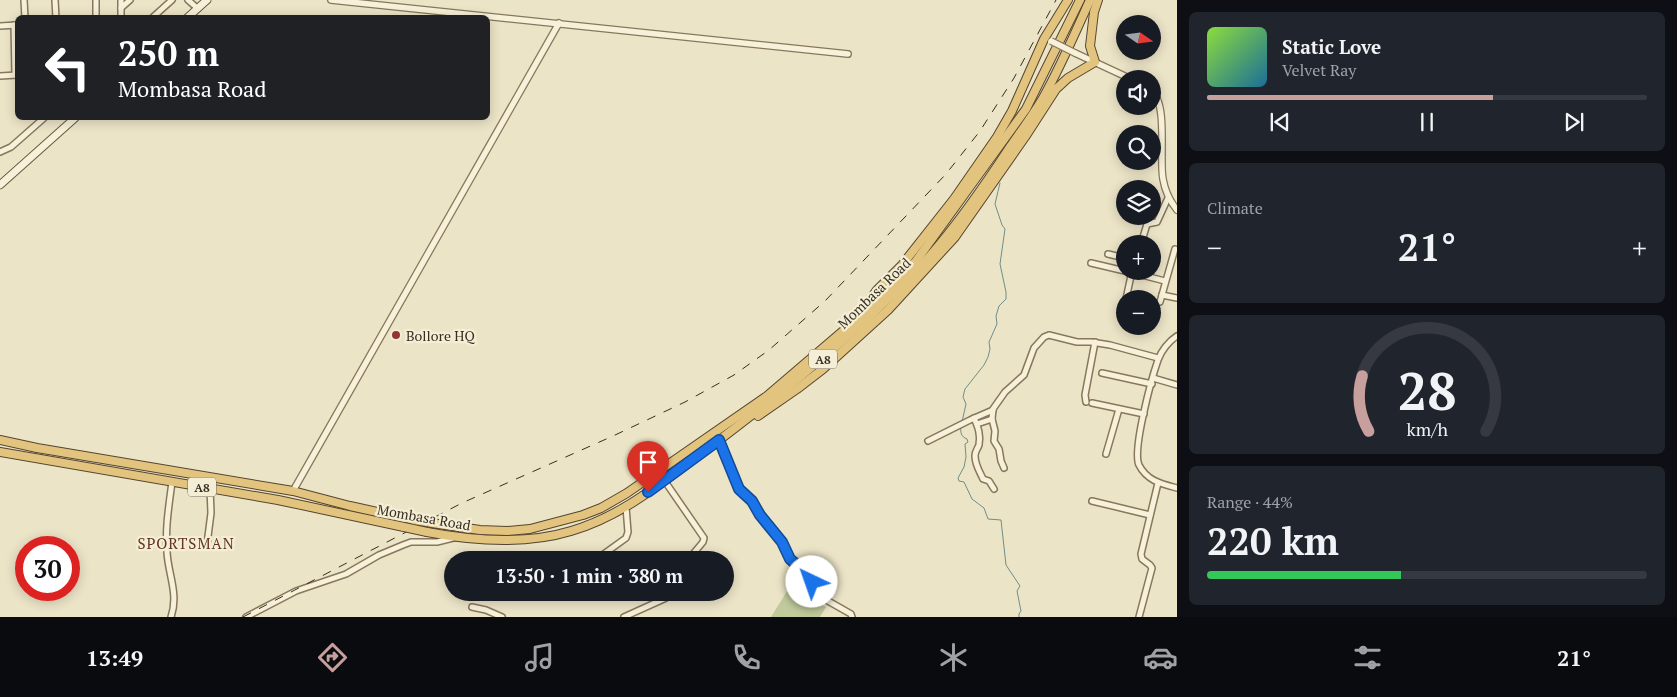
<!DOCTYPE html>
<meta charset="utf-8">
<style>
body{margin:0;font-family:"PT Serif",serif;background:#20242c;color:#f1f3f6;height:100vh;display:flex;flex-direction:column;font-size:19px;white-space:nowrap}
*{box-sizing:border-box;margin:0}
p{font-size:16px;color:#9ea1a6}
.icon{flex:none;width:28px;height:28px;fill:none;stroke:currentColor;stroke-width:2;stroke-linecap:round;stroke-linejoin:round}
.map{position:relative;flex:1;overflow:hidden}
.drawer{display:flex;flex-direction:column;gap:12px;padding:12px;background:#0d0f14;width:500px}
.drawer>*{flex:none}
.top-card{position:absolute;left:15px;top:15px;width:475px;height:105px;border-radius:8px;box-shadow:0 2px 12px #0003;background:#202124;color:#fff;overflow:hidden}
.needle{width:32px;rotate:104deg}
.fabs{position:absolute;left:1116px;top:15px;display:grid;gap:10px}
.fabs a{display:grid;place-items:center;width:45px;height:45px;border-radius:50%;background:#171b24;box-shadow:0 2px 12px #0003;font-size:25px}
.speed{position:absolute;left:15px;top:536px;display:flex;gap:10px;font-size:25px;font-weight:700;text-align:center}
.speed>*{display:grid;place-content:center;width:65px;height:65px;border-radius:50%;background:#171b24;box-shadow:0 2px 12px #0003;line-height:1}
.speed .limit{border:8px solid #d22;background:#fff;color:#111}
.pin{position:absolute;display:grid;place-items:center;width:42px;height:42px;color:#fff;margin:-51px -21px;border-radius:50% 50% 50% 0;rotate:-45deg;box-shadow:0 0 5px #0007}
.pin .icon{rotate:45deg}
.me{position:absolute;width:55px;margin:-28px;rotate:318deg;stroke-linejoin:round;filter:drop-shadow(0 0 4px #0008)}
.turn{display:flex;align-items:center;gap:18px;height:105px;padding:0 20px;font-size:22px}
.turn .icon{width:65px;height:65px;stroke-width:2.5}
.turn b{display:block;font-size:35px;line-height:42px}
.big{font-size:38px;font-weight:700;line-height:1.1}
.drawer .card{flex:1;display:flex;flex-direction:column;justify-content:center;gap:8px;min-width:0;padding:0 18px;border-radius:8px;background:#20242c}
.drawer .dial{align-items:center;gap:0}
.dial svg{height:130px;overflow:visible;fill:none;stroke:#363941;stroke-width:7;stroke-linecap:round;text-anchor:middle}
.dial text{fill:#f1f3f6;stroke:none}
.song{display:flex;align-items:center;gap:15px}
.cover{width:60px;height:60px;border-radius:8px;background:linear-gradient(135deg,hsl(90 70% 55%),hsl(200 70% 35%))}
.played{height:5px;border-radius:2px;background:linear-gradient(90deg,#c79f9d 65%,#363941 65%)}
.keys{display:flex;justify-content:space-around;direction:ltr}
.heat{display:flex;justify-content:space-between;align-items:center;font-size:28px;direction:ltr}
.charge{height:8px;border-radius:4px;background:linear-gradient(90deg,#34c759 44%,#363941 0)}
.trip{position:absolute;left:444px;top:551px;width:290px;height:50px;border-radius:25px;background:#171b24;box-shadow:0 2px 12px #0003;font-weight:700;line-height:50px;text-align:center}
.tabs{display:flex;height:80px;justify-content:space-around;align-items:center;background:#090b0e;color:#9ea1a6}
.tabs .icon{width:35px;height:35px}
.tabs .active{color:#c79f9d}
.tabs b{font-size:22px;color:#f1f3f6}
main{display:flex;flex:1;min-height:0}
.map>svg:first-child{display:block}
.green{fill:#c0ca9b}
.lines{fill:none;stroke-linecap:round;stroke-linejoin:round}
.stream{stroke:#6f8e89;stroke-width:1}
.minor-casing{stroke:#87775d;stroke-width:8}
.tertiary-casing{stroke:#87775d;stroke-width:8}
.secondary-casing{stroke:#695840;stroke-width:9}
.trunk-casing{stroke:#554531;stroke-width:10}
.minor{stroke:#f7f1da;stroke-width:5}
.tertiary{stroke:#f7f1da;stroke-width:5.5}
.secondary{stroke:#f7f1da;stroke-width:7}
.trunk{stroke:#e2c47e;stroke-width:8}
.rail{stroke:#382e20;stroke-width:1;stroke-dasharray:9 9;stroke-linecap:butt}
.tertiary-bridge-casing{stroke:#87775d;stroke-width:8;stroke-linecap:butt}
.trunk-bridge-casing{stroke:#554531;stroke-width:10;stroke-linecap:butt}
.tertiary-bridge{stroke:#f7f1da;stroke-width:5.5}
.trunk-bridge{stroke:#e2c47e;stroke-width:8}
.route-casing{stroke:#114b97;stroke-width:12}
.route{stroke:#1a73e8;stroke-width:9}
.poi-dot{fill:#933830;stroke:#f4eed6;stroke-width:2}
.labels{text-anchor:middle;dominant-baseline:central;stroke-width:4.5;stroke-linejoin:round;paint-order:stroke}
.shield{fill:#f4eed6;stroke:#706857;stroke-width:1}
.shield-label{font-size:12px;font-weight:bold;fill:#382e20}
.street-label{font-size:14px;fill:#382e20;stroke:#f4eed6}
.poi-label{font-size:14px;fill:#382e20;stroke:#f4eed6;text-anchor:start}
.neighbourhood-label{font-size:15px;letter-spacing:1px;fill:#633522;stroke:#f4eed6}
</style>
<main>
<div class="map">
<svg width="1177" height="617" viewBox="0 0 1177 617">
<rect width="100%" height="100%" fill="#ece4c7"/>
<polygon class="green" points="789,588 826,607 820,617 771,617"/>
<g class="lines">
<g class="stream">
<polyline points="962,422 966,404 963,397 965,389 984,365 988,357 990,349 989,342 997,324 996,316 999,306 1006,299 1006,292 1000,264 1005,229 1002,225 995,204 1000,183"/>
<path d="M961,426C960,432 961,437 967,439L968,442L965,444L966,457L964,467L958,478L959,481L964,482L972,499L984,508L988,519L1001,520L1006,565L1020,586L1017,591L1021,611L1019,614V617"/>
</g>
<defs>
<g id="minor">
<polyline points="24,0 25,18"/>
<polyline points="55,0 56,18"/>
<polyline points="96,0 96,18"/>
<polyline points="121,0 121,18"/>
<polyline points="188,0 197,8"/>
<polyline points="121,8 130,0"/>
<polyline points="152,18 172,0"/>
<polyline points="14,25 15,75"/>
<polyline points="0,26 17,25"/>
<polyline points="0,76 17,75"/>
<polyline points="0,152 11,147 44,118"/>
<polyline points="1141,244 1147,224 1157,222 1168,198"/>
<polyline points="1108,254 1125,258"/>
<polyline points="1091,263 1125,271"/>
<polyline points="1126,271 1165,281"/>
<polyline points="1162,295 1177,298"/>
<polyline points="1126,299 1132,271"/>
<polyline points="1152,305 1160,302 1175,249"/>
<path d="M1177,336C1169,341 1161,351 1158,360C1152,377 1132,450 1139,465C1147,481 1162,484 1177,488"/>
<polyline points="1102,373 1152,384"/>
<polyline points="1153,378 1177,385"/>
<polyline points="1086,402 1085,395 1095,342"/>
<polyline points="1092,403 1144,414"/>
<path d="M974,418C978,427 981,435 979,445C977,450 975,451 975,456C975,465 980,472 983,479L989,481L994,489"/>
<polyline points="977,424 992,419"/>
<polyline points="719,440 739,489 752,501 760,515 782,541 790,559 810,577 814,589 821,597 851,614 852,617"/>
<polyline points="928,441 970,420 993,410"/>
<polyline points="1106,454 1119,409"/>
<polyline points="1004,468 1001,461 999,449 994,441 995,431 992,419 993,409 1005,392 1024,375 1034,348 1044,337 1049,335 1077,342 1091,342 1110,345 1158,358"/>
<polyline points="664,480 704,538 703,542 688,560"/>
<polyline points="1092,501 1150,515"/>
<polyline points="207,544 211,513 210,488"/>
<polyline points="581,560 587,556 601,556 626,538 628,532 626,507"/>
<polyline points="472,607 486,610 502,617"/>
<path d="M171,617C179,594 168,574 167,552C165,528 169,505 172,482"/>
<polyline points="246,617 296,591 346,574 379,555 403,545 411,542 437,542 453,538"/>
<polyline points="624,617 666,598 671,592"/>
<polyline points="1139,617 1152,568 1150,565 1142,559 1141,554 1158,483"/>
</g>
<g id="tertiary">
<polyline points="331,0 848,54"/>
<polyline points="1075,53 1131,79"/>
<path d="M1152,92C1168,103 1159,160 1163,179C1165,191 1169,200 1177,210"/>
<polyline points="293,491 559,23"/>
</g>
<g id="secondary">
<polyline points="187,18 207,0"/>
<polyline points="0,185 75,118"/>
</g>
<g id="trunk">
<polyline points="865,307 877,290 902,265 954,199 997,137 1012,111 1044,39 1068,0"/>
<polyline points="758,416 797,389 823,369 888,310 955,237 1025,137 1056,89 1068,78 1095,62 1090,46 1094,12 1098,0"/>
<polyline points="0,440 37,448 293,491 350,506 414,520"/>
<polyline points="0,452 278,500 404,527"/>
<polyline points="438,524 480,530 507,531 530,529 583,515 601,508 627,493 767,396 857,319 916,261 1026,109 1080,0"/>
<path d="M427,532C474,541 525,545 571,531C626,515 668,477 714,444C767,404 819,363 868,318C889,298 910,278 929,257C959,223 985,185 1010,147C1021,131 1033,115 1043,98C1061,66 1075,33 1090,0"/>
</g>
</defs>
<use href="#minor" class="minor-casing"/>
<use href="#tertiary" class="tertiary-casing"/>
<use href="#secondary" class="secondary-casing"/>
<use href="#trunk" class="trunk-casing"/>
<use href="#minor" class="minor"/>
<use href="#tertiary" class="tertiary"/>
<use href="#secondary" class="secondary"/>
<use href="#trunk" class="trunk"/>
<polyline class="rail" points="243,617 462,503 613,436 685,402 734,375 769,350 825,301 946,174 980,131 1014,78 1056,0"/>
<defs>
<polyline id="tertiary-bridge" points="1051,41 1075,53"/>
<g id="trunk-bridge">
<polyline points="414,520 438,524"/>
<polyline points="404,527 427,532"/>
</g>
</defs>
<use href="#tertiary-bridge" class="tertiary-bridge-casing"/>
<use href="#trunk-bridge" class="trunk-bridge-casing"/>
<use href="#tertiary-bridge" class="tertiary-bridge"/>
<use href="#trunk-bridge" class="trunk-bridge"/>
</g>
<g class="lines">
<defs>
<polyline id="route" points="648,492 719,440 739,489 752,501 760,515 782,542 790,559 806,573 812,582"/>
</defs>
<use href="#route" class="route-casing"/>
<use href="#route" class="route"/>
</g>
<circle class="poi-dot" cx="396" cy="335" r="5"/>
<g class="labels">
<g class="shield">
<rect x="809" y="349.5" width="28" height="19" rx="4"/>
<rect x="188" y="477.5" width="28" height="19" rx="4"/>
</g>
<g class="shield-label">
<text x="823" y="359">A8</text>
<text x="202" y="487">A8</text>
</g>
<g class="street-label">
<text transform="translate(874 293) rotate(-44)">Mombasa Road</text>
<text transform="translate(424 517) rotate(10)">Mombasa Road</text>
</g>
<g class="poi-label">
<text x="406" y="335">Bollore HQ</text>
</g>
<g class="neighbourhood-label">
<text x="186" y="543">SPORTSMAN</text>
</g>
</g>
</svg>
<div class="fabs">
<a><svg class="needle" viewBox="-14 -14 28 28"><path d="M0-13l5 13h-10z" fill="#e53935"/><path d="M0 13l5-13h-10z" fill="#9ea1a6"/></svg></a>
<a><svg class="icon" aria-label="sound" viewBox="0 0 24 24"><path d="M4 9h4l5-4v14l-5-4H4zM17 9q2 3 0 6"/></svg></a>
<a><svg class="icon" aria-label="search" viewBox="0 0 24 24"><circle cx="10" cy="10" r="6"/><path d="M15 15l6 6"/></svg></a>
<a><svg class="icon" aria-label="layers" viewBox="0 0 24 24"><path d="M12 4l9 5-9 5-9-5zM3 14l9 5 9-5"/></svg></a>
<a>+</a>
<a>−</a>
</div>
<div class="speed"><div class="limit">30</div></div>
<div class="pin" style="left:648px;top:492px;background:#d93025"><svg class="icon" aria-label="arrive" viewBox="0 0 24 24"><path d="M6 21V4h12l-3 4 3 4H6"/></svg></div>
<svg class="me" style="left:812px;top:582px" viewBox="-20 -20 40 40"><circle r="19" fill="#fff"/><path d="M0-13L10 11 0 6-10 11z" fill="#1a73e8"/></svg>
<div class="trip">13:50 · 1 min · 380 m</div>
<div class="top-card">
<div class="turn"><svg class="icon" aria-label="left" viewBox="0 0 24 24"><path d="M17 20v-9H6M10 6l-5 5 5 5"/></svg><div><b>250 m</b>Mombasa Road</div></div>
</div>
</div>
<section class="drawer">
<div class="card">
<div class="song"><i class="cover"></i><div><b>Static Love</b><p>Velvet Ray</p></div></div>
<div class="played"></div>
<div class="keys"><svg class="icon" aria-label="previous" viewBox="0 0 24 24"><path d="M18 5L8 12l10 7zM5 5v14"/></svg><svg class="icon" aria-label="pause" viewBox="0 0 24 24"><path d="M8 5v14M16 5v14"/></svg><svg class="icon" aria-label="next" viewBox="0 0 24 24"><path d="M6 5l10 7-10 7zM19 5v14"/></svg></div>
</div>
<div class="card"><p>Climate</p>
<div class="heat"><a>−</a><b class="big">21°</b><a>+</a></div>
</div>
<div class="card dial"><svg viewBox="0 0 100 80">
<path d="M14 69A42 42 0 1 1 86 69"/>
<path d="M14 69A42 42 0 0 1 10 35" stroke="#c79f9d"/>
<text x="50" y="56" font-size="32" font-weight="700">28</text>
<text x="50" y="72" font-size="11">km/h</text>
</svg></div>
<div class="card"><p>Range · 44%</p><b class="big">220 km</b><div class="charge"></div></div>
</section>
</main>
<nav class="tabs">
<b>13:49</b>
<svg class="icon active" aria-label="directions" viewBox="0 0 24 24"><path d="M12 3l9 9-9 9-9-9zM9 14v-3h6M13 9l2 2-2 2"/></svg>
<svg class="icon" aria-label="music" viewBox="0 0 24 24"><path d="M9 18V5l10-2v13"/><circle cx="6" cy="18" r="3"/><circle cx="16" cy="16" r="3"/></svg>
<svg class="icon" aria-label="phone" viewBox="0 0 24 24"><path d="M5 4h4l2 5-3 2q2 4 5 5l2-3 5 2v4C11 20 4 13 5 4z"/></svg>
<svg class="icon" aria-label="climate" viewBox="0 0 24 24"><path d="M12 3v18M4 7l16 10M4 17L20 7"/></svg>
<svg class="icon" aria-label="car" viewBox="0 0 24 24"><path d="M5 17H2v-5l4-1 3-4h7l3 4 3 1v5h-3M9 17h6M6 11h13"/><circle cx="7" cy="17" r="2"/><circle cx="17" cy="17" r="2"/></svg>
<svg class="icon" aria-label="filters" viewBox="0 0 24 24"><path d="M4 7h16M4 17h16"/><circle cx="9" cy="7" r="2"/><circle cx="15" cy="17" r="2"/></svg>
<b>21°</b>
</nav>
